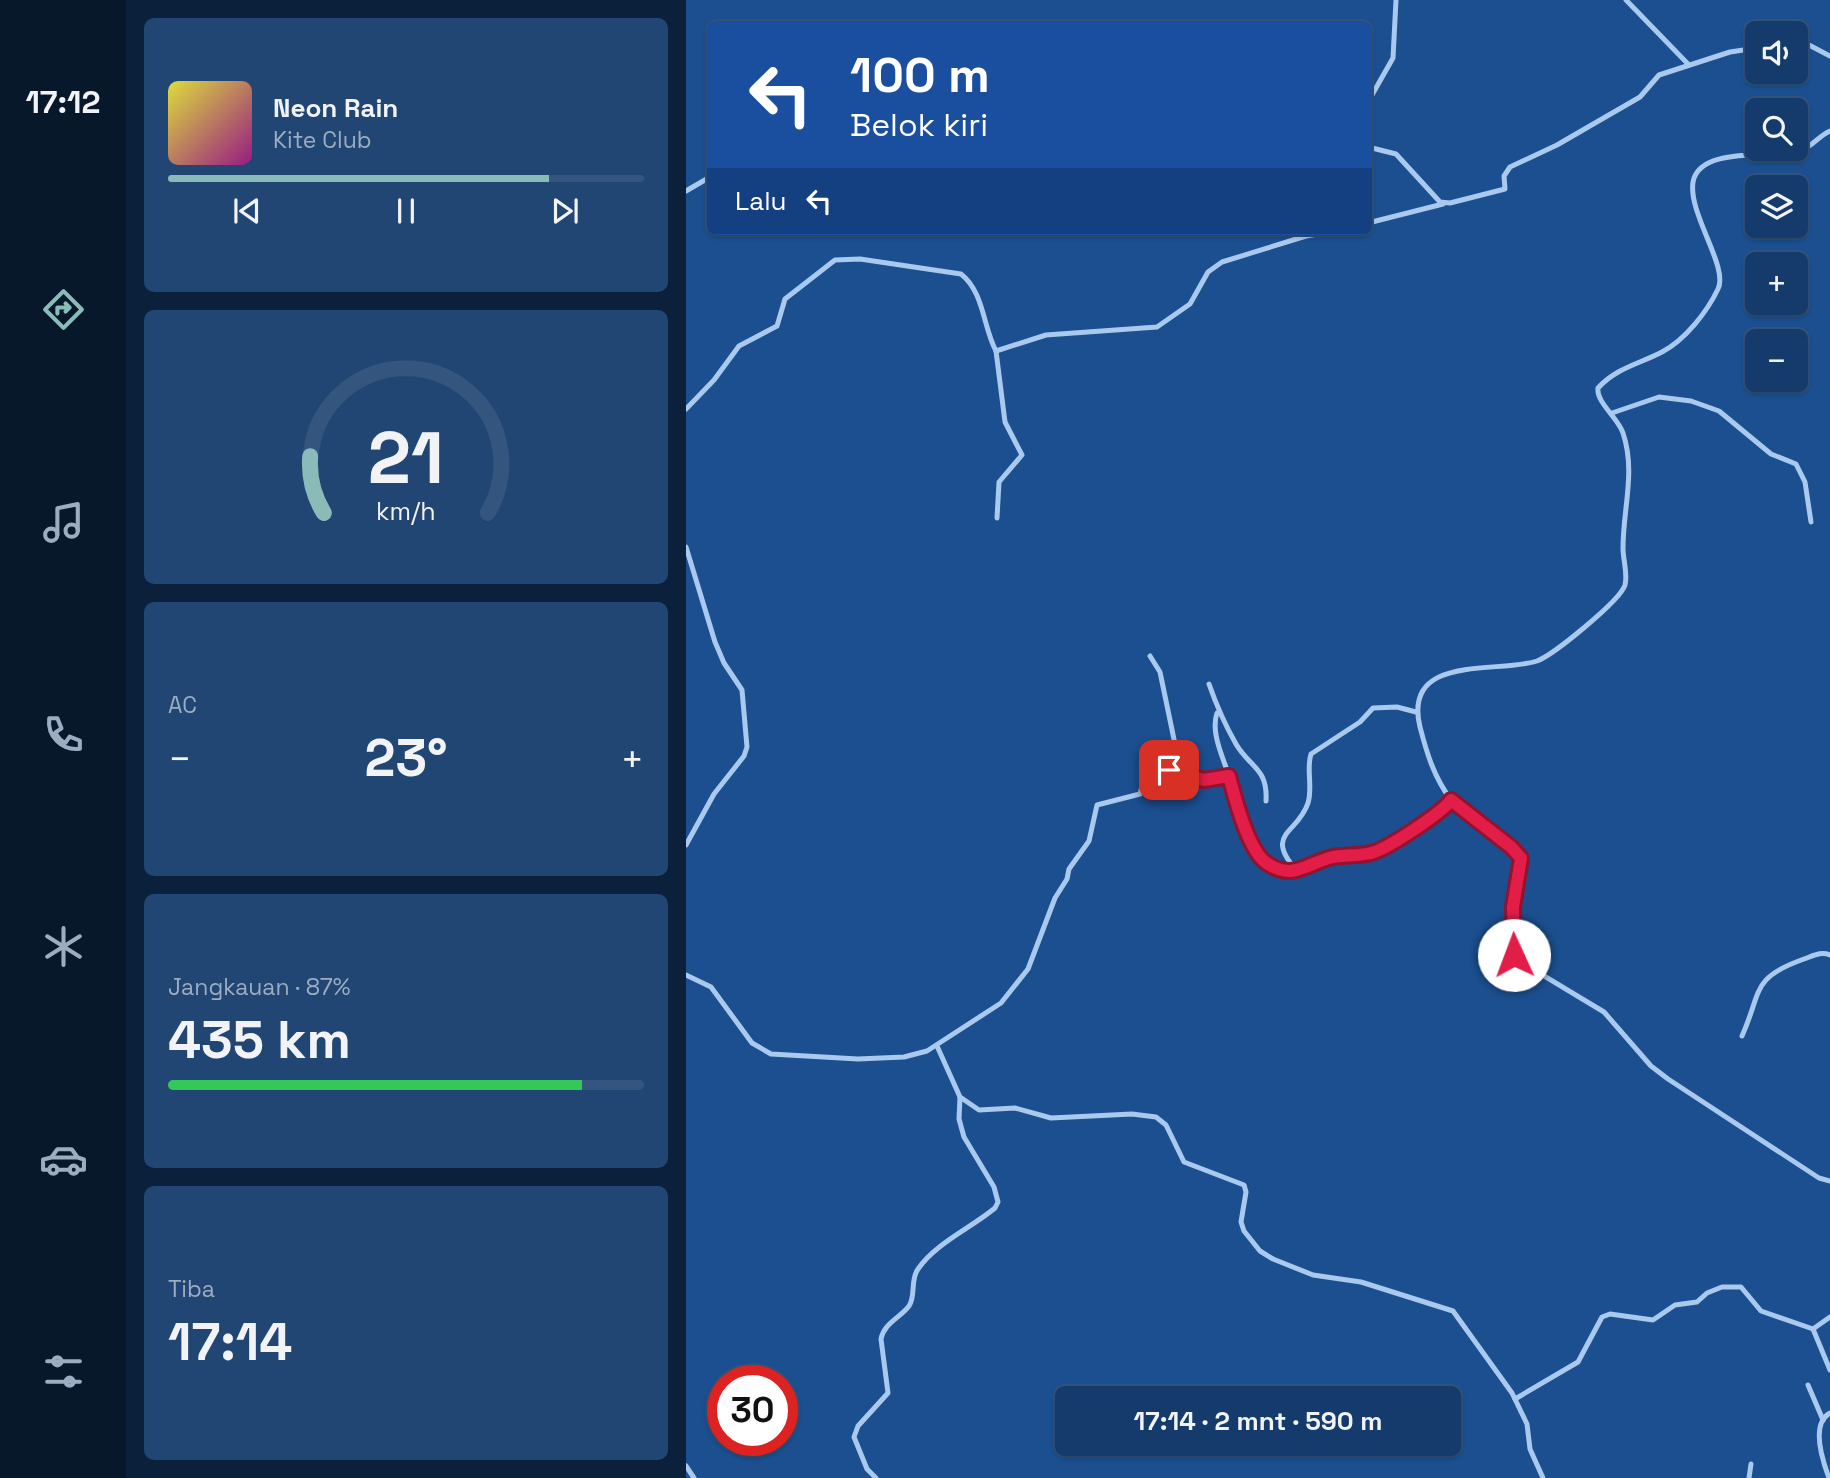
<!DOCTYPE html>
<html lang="id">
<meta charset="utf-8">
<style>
body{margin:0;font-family:"Space Grotesk",sans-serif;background:#214673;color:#f1f3f6;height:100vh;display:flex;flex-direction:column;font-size:26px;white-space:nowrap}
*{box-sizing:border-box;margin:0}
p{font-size:23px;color:#9dadc1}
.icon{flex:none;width:38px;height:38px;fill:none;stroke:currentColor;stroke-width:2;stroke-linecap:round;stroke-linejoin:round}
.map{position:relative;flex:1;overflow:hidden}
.details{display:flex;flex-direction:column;gap:18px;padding:18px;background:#0b203b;width:560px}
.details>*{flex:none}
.guide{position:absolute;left:21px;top:21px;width:665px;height:214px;border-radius:10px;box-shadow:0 2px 5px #0004,0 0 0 2px #33557e;background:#1a4fa0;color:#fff;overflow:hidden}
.fabs{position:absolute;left:1059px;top:21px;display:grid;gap:14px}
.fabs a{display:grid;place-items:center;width:63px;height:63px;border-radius:10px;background:#143b6b;box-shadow:0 2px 5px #0004,0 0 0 2px #33557e;font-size:35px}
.speed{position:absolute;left:21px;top:1365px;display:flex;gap:14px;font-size:35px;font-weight:700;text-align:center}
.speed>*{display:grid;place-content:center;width:91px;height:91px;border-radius:50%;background:#143b6b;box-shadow:0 2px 5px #0004,0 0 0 2px #33557e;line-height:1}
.speed .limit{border:10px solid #d22;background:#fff;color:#111}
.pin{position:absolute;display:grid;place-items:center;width:60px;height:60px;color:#fff;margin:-30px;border-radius:14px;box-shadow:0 4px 10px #0006}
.me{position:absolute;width:77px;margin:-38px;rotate:358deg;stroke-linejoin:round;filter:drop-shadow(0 0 5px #0008)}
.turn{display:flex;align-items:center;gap:24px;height:147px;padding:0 28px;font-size:32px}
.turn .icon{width:91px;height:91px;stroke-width:2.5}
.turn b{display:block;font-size:49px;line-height:60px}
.then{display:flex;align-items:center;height:66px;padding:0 28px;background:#0003;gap:14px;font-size:26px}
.big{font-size:52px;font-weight:600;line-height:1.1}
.details .card{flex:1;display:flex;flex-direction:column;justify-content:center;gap:10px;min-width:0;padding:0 24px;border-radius:10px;background:#214673}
.details .dial{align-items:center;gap:0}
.dial svg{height:182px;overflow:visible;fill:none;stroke:#33557e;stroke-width:7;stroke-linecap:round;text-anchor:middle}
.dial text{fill:#f1f3f6;stroke:none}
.song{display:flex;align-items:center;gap:21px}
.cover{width:84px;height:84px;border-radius:10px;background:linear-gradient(135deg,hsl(60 70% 55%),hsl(310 70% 35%))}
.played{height:7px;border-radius:4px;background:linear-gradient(90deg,#8bbbb9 80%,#33557e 80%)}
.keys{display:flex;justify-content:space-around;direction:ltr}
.heat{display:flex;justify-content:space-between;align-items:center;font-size:38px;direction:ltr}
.charge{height:10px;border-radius:5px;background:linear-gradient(90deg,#34c759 87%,#33557e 0)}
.trip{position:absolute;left:369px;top:1386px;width:406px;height:70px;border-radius:10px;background:#143b6b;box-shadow:0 2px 5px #0004,0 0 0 2px #33557e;font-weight:600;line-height:70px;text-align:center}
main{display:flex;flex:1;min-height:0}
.tab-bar{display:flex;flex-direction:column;width:126px;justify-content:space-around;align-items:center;background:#08182b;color:#9dadc1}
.tab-bar .icon{width:49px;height:49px}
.tab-bar .selected{color:#8bbbb9}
.tab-bar b{font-size:32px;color:#f1f3f6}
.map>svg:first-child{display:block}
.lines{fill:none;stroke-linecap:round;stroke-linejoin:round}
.minor{stroke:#a9c9ee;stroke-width:5}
.route-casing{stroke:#92132f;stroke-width:18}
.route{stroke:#e11d48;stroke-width:12}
</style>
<main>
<nav class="tab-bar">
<b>17:12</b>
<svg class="icon selected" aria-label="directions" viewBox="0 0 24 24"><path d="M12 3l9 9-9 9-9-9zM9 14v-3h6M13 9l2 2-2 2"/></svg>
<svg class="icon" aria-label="music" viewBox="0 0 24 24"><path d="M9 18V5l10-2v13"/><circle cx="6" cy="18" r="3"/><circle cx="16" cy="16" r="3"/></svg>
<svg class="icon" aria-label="phone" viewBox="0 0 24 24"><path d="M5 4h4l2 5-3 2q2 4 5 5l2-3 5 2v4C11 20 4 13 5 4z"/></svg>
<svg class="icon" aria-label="climate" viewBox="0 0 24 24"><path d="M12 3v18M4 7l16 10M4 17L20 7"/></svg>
<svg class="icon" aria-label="car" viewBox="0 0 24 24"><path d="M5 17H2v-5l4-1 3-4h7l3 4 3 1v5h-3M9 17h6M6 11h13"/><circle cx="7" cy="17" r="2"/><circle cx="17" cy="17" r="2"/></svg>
<svg class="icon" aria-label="filters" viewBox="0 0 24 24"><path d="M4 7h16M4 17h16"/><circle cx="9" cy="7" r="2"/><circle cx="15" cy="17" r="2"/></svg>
</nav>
<section class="details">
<div class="card">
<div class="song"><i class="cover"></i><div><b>Neon Rain</b><p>Kite Club</p></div></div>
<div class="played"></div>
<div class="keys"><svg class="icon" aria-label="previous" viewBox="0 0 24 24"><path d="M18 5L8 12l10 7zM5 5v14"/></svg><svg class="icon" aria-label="pause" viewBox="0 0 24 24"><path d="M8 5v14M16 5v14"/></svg><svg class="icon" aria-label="next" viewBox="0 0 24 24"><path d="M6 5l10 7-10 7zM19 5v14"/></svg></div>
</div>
<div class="card dial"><svg viewBox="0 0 100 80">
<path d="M14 69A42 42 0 1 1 86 69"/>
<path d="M14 69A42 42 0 0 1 8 44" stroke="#8bbbb9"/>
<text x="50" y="56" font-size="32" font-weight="700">21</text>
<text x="50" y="72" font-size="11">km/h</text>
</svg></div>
<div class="card"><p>AC</p>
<div class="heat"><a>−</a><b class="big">23°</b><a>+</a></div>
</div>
<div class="card"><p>Jangkauan · 87%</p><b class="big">435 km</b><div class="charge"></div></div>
<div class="card"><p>Tiba</p><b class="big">17:14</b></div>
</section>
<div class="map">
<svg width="1144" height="1478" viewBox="0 0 1144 1478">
<rect width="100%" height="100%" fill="#1b4f8f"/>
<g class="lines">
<g class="minor">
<polyline points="940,0 1002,64"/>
<polyline points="1110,43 1123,45 1144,56"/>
<polyline points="682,102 707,58 710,0"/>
<path d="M1144,131C1132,136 1126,148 1113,151C1087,158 1013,146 1007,182C1002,214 1043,267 1032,289C1021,312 999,340 976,352C953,364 930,368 912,388C910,402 932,418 937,433C950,472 937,508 937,548C937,560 942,574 939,585C934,601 867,655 851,661C812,674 716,653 734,727C741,754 748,777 765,800L833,854L827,907L830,959L918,1012L965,1066L982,1079L1133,1178L1144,1181"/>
<polyline points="682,147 710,154 754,202 764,203 819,189 818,176 824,167 871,145 954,97 973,75 1044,52 1071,48"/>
<polyline points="0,191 24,177"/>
<polyline points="682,223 757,204"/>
<polyline points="310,351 319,422 336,455 313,482 311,518"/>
<path d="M0,409L28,380L53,346L91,326L99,299L149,260L174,259L275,274C298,292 297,327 310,351L360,335L471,327L504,304L522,272L536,262L620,236L650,231"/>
<polyline points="926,413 973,397 1005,401 1033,411 1085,454 1110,464 1119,482 1125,522"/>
<polyline points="0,547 29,642 38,663 56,690 61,747 58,756 28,794 0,845"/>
<polyline points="464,656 474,672 490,749 483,770"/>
<path d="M523,684C531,707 538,723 550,744C564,768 582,768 580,801"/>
<path d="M531,713C524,733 538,759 544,779C550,801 562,848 579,863C602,882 621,865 644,858C657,853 672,856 686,853C701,849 757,812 765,800"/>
<path d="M611,871C577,833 612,834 622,803C627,787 620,769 625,754L674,722L687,708L711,707L730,712"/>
<polyline points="0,975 25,987 66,1043 85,1054 172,1059 218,1057 241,1051 315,1003 342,969 369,898 381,879 383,869 403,841 411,805 454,794 457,783 474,779 483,770 518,781 543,776"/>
<path d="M1056,1036C1076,992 1064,978 1118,959C1127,956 1135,951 1144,955"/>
<polyline points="274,1097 293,1110 329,1108 365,1118 446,1114 470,1117 480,1125 498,1162 558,1185 560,1192 555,1222 558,1231 574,1251 587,1259 627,1275 675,1282 767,1311 826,1393 841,1424 844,1449 857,1478"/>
<polyline points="1127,1329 1144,1317"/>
<polyline points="1122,1385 1137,1420"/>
<polyline points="829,1399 892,1362 916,1317 924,1314 967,1320 989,1305 1011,1302 1021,1293 1036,1287 1055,1287 1075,1311 1127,1329 1144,1370"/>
<polyline points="0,1466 8,1478"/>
<path d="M190,1478L181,1469L168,1437L172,1426L202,1393L195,1339C198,1323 214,1318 223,1306C230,1296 224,1280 232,1269C250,1243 285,1228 309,1208L312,1202L308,1187L278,1137L273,1119L274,1097L251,1046"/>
<polyline points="1063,1478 1065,1464"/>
<path d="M1143,1478C1137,1462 1124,1424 1144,1413"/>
</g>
</g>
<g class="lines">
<defs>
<path id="route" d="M483,770L518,780L543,776C549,798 562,852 582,864C608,881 623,862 647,857C660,855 673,856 685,853C700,850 757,812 765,800L825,847L835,858L827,907L828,955"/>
</defs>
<use href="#route" class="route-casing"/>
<use href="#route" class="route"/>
</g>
</svg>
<div class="fabs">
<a><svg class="icon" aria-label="sound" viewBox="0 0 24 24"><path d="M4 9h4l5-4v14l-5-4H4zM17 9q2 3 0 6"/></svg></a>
<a><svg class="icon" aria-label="search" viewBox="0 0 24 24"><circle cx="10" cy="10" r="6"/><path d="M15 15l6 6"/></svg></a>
<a><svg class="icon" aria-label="layers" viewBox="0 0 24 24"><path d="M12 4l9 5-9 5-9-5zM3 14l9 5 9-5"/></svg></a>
<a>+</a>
<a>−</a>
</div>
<div class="speed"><div class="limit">30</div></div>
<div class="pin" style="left:483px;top:770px;background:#d93025"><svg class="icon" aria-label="arrive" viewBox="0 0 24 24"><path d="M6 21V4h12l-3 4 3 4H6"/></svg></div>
<svg class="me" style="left:828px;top:955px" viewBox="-20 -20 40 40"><circle r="19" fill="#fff"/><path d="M0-13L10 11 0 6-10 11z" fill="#e11d48"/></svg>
<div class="trip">17:14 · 2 mnt · 590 m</div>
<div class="guide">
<div class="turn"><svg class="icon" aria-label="left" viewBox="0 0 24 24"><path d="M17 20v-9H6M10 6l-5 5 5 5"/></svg><div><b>100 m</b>Belok kiri</div></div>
<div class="then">Lalu<svg class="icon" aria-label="left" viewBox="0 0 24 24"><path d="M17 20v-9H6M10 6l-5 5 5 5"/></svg></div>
</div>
</div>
</main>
